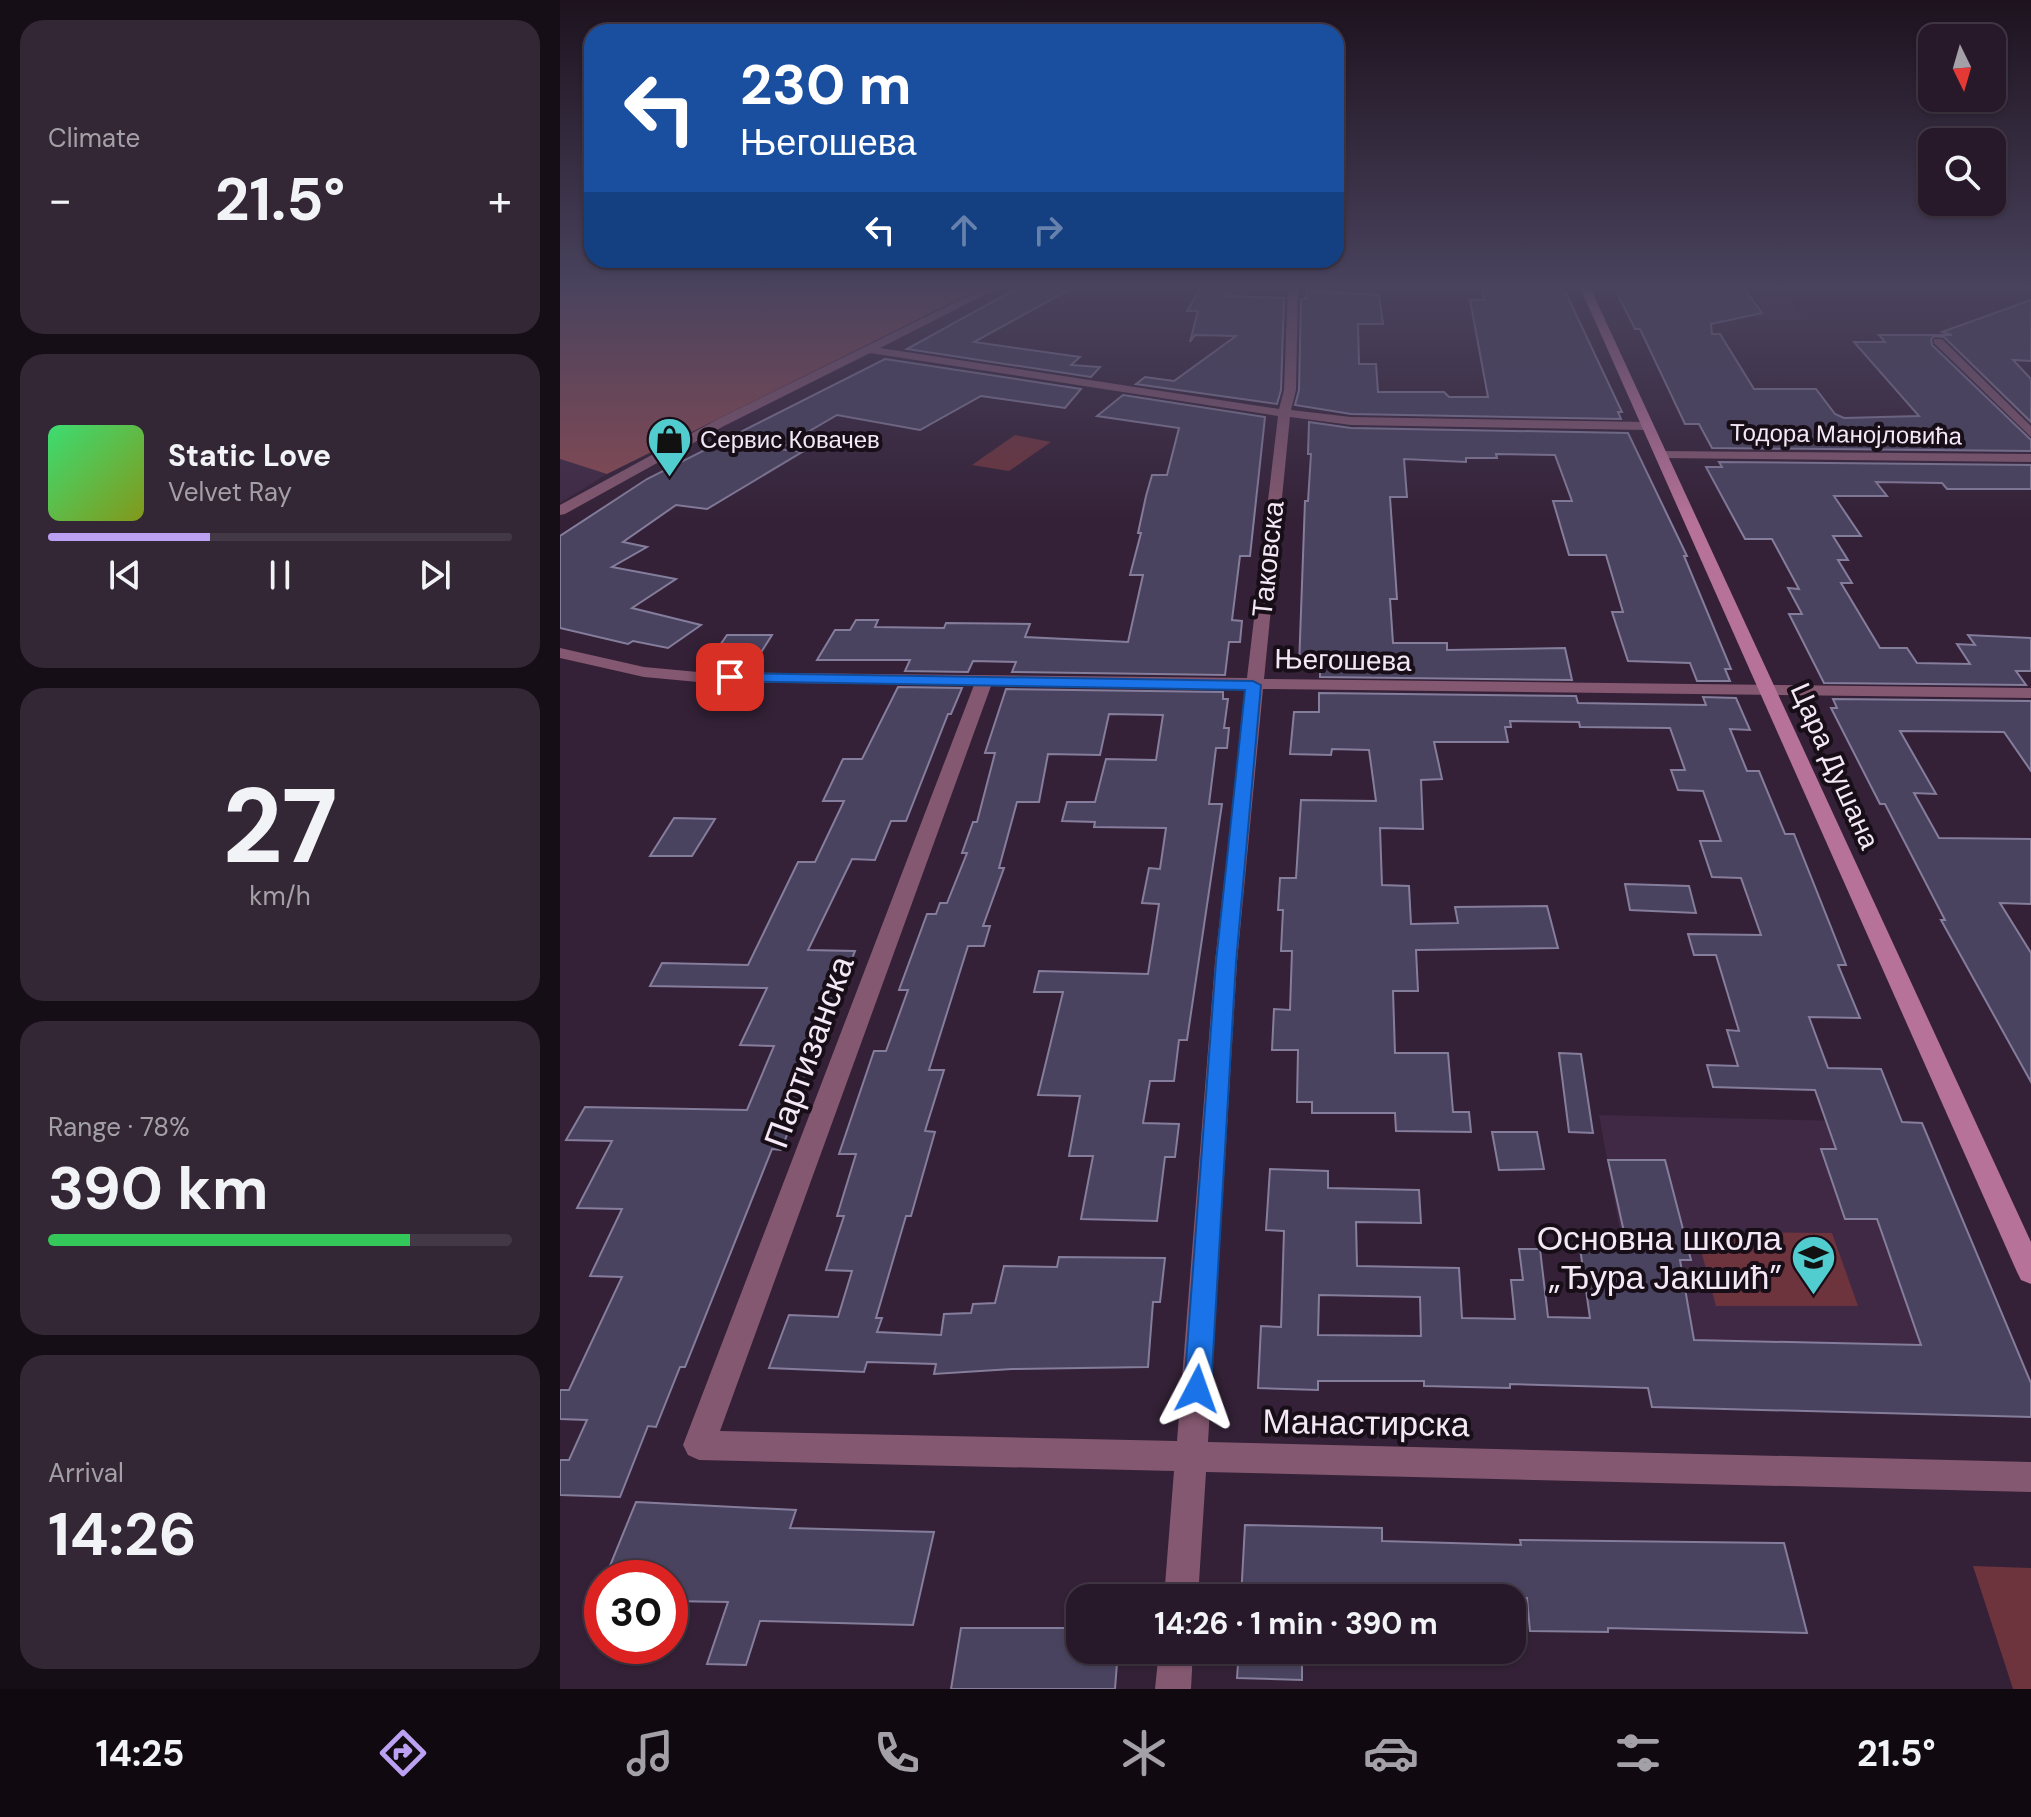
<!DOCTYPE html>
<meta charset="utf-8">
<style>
body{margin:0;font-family:"DM Sans",sans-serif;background:#332635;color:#f1f3f6;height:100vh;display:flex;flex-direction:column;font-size:30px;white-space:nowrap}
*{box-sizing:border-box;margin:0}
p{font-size:26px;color:#a4a0a8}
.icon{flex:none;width:44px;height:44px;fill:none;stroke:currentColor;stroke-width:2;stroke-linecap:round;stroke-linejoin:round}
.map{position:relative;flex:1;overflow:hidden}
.side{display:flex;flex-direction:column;gap:20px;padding:20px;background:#150e17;width:560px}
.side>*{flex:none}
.banner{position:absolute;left:24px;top:24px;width:760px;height:244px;border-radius:24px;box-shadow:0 2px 6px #0004,0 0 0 2px #433846;background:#1a4fa0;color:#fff;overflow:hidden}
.needle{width:52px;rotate:175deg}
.buttons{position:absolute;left:1358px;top:24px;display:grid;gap:16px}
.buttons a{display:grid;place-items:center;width:88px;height:88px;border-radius:16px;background:#271929;box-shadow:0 2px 6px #0004,0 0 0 2px #433846;font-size:40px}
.speed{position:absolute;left:24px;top:1560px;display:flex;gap:16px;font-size:40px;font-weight:700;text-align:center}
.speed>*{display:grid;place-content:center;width:104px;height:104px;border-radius:50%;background:#271929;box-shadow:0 2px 6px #0004,0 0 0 2px #433846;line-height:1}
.speed .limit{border:12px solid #d22;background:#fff;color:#111}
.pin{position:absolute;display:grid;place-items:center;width:68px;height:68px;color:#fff;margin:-34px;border-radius:16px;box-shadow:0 4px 12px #0006}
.me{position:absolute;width:88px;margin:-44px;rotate:4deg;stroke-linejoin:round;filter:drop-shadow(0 0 6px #0008)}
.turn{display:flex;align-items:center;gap:28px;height:168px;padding:0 24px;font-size:36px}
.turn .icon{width:104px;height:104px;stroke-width:2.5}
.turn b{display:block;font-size:56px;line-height:68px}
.lanes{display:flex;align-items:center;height:76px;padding:0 24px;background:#0003;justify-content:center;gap:40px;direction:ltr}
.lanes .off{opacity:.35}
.big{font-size:60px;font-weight:700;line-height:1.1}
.side .card{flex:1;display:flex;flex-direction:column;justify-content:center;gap:12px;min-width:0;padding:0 28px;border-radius:24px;background:#332635}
.side .dial{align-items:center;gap:0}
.dial b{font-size:104px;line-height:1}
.song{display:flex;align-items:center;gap:24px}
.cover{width:96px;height:96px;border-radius:12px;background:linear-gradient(135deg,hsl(140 70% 55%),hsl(70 70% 35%))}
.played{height:8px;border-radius:4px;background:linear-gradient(90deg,#bca0f2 35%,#433846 35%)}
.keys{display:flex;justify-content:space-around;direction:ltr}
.heat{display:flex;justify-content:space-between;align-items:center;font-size:44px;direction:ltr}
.charge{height:12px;border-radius:6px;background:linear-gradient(90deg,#34c759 78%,#433846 0)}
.trip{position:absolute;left:506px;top:1584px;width:460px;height:80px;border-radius:24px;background:#271929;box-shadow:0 2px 6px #0004,0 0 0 2px #433846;font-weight:700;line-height:80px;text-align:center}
.tab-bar{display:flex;height:128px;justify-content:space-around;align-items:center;background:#100a10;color:#a4a0a8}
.tab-bar .icon{width:56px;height:56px}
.tab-bar .selected{color:#bca0f2}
.tab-bar b{font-size:36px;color:#f1f3f6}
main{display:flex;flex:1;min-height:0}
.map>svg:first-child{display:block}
.built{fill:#402944}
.green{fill:#6d343d}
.forest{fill:#894a53}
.building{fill:#4a435f;stroke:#857d9c;stroke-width:2;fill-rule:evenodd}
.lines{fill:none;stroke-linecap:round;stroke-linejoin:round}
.street{fill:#845870;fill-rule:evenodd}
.secondary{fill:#b67298;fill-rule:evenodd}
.route{fill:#1a73e8;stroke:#114b97;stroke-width:2}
.labels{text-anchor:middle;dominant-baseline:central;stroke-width:8;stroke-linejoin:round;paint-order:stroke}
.far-street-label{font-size:24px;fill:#f4e7f6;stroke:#170e18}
.far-poi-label{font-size:24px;fill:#f4e7f6;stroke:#170e18;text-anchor:start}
.street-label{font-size:28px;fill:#f4e7f6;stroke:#170e18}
.near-street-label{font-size:34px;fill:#f4e7f6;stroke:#170e18}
.near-poi-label{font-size:34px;fill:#f4e7f6;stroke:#170e18;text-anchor:end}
</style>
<main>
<section class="side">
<div class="card"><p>Climate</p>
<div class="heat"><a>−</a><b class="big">21.5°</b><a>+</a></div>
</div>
<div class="card">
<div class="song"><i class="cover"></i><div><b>Static Love</b><p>Velvet Ray</p></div></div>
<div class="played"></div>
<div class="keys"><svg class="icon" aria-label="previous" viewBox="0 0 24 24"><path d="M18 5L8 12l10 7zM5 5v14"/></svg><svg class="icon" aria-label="pause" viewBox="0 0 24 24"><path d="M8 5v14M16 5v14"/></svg><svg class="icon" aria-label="next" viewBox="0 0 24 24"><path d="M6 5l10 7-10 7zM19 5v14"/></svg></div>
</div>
<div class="card dial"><b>27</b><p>km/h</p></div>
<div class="card"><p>Range · 78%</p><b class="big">390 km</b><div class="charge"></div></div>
<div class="card"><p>Arrival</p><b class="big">14:26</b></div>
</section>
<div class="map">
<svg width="1471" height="1689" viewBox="0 0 1471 1689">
<rect width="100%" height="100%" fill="#342137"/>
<g class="built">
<polygon points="1144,301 1229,302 1244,320 1198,320 1193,314"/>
<polygon points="0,459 47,474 0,503"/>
<polygon points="1039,1115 1281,1121 1285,1218 1317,1219 1331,1257 1471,1383 1471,1417 1092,1407"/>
</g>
<g class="green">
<polygon points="455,435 491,442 449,471 412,465"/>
<polygon points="1136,1232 1272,1233 1298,1306 1156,1306"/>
<polygon points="1413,1566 1471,1568 1471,1689 1453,1689"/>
</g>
<polygon class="forest" points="70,285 427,285 47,474 0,459 0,293"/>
<g class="building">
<polygon points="643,285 676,285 668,296 724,298 721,390 717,404 576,384 585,377 614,381 676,336 635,335 630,342 638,311 627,311"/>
<polygon points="922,285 994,285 997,291 1005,291 1062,412 1058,412 1061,419 791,414 735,405 739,390 741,299 746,299 747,291 819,295 823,324 798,324 799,364 816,364 818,392 884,392 889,397 928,397 910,300 924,300"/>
<polygon points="1053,285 1181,285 1202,313 1151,324 1152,334 1160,334 1194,389 1256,389 1275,414 1284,418 1359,416 1294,342 1325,342 1319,335 1392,335 1382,332 1471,300 1471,361 1453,360 1471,379 1471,422 1384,337 1374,336 1371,339 1372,345 1471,440 1471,451 1152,448 1139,424 1125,424 1080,329 1075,329"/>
<polygon points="461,286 507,291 414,342 520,357 511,365 540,367 531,377 347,349"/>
<polygon points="325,359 521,389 505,408 421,396 360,430 277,415 219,449 242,452 147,509 116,505 63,542 87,547 52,567 116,579 72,608 141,625 108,648 73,641 68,644 0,628 0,536 87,479"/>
<polygon points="563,395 705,417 690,556 680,556 672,620 682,621 680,642 669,642 665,675 452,672 456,662 413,661 408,672 345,671 350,660 257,660 275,630 290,630 296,620 318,620 315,627 384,628 386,623 470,624 465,637 568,642 583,575 570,575 581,533 578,533 586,496 592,475 607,475 619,428 537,416"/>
<polygon points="749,422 791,428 1068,433 1127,556 1124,556 1171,669 1165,669 1170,681 1137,681 1130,663 1068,661 1052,612 1063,612 1046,555 1009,555 993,501 1012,501 995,455 936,454 937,458 906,458 906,462 844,459 847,497 830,497 837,599 830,599 833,643 887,643 887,650 1005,648 1012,680 760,677 760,667 739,667 745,501 748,501 751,454 748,454"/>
<polygon points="1159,462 1471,465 1471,489 1387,489 1382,483 1316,482 1327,496 1274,496 1301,536 1273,536 1288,560 1278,560 1292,583 1281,583 1320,648 1347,648 1357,663 1410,664 1397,644 1415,645 1408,635 1471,638 1471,671 1456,671 1466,685 1264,683 1229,614 1242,614 1228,588 1239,589 1212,539 1185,539 1146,467 1162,467"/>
<polygon points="167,635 212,635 195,662 149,661"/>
<polygon points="338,687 402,688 391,714 388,714 346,821 331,821 315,860 292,859 248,950 295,951 242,1082 248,1082 221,1150 212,1149 125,1367 120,1367 96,1427 88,1426 60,1497 0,1495 0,1460 9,1460 27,1420 0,1419 0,1390 9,1390 62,1277 30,1276 62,1209 17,1208 52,1141 6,1140 25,1107 187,1110 214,1046 180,1045 207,988 90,986 102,963 188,965 238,862 255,862 284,801 263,801 283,759 302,759"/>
<polygon points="446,689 663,692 663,699 668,699 664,728 669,728 667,748 656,748 649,804 662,804 627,1040 619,1040 614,1081 590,1081 583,1123 619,1124 615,1157 605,1157 597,1221 521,1219 533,1156 509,1156 520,1096 478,1095 503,992 474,992 479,971 588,974 599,904 582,903 589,868 600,869 606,828 534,827 535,822 502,821 507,802 535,802 546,759 596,760 603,715 549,714 540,755 488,754 479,802 457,802 439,868 444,868 423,926 430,926 424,946 408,946 369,1070 384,1070 365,1131 375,1132 351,1216 346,1216 316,1318 322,1318 317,1332 381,1335 384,1314 411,1313 413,1304 435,1303 444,1266 497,1267 499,1257 605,1258 600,1302 593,1302 588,1367 452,1369 374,1374 376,1364 307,1362 304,1372 209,1368 229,1315 278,1317 292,1271 266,1270 284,1216 277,1216 296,1154 279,1154 314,1051 326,1051 348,990 339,990 367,914 376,914 380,903 387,903 407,853 402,853 413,822 417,822 435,753 425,753"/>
<path d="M759,693L1016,696L1018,703L1146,705L1143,697L1176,698L1190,730L1170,729L1187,771H1199L1225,834H1234L1286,965H1278L1300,1018L1249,1017L1268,1068L1321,1069L1342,1122L1362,1123L1471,1383V1417L1092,1407L1088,1388L950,1384V1388L864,1386V1381H758V1390L698,1388L701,1326L721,1327L724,1231L706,1230L710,1169L768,1171V1188L859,1190L861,1223L796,1222L797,1266L899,1268L902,1318L955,1319L951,1280H963L959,1249H980L988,1317L1030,1318L1020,1248L1068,1250L1048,1160H1105L1131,1260H1120L1134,1340L1361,1345L1317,1219H1285L1261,1149H1276L1255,1090L1153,1087L1147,1065L1178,1066L1167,1030L1179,1031L1156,955H1134L1128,934L1201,935L1181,878L1152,877L1140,841H1161L1143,791L1118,790L1111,770H1125L1110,728L1020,727L1019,722L950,721L951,727H945L948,742H874L882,779L861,780L863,829L820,828L822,885L849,886L851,924L898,923L895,907L987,906L998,948L856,950L858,991H833L835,1053H888L893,1112H909L911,1132L836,1131L835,1113H752V1102H737L738,1050H712L714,1009L730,1010L732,951H721L723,910H718L720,878H736L741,800L816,801L809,750L772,749L771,755L730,754L734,712H759ZM759,1295L860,1297L861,1336L758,1335Z"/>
<polygon points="1273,699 1471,701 1471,771 1444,732 1340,731 1376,794 1354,793 1379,838 1471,839 1471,904 1440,903 1471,953 1471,1082 1381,920 1385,920 1325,804 1320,804 1271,708 1277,708"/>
<polygon points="114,818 155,819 132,856 90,856"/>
<polygon points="1065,884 1129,886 1136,913 1070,910"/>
<polygon points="999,1053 1021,1054 1033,1133 1009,1132"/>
<polygon points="932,1132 977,1132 984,1169 939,1170"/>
<polygon points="76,1502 236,1510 230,1528 374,1532 353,1625 200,1621 186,1665 147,1664 168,1602 110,1601 110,1578 45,1578"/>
<polygon points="685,1525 822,1528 822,1541 961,1545 960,1540 1224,1543 1247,1633 1048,1628 1048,1632 970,1631 967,1598 681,1598"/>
<polygon points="401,1628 520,1628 520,1650 558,1650 555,1689 391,1689"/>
<polygon points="679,1650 742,1650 742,1680 677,1678"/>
</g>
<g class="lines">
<g class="street">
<polygon points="21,285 54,285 0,294 0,288"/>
<path d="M430,285H444L320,348L719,409L724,390L728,285H738L736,390L731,410L791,417L1088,422L1094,426L1088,430L791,425L730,417L704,679L1471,688V698L703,689L677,962L648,1442L1471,1462V1492L646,1472L638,1598H604L614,1471L139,1460L128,1455L123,1445L414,685L138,682L84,677L0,658V648L84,667L138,672L687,678L718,416L310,353L164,426L5,514L0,515V505L156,420ZM431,686L686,689L655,962L617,1441L160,1431Z"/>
<polygon points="1374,339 1382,339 1471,426 1471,437 1374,343"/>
<polygon points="1096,451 1471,454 1471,462 1101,458 1096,457"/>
<polygon points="599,1650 633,1650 631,1689 595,1689"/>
</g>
<polygon class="secondary" points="1019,285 1029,285 1471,1242 1471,1284 1461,1280 1457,1272"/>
</g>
<linearGradient id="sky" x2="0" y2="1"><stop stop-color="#1d121e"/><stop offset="0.55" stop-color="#4a435e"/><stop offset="1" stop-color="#4a435e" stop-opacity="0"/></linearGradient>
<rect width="1471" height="522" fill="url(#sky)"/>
<polygon class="route" points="170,673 693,681 701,685 676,962 651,1389 647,1398 637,1402 628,1398 624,1389 656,962 685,690 165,681 165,674"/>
<defs>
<symbol id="shop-pin" viewBox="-11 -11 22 30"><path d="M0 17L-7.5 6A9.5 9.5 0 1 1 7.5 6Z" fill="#52cdcf" stroke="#170e18"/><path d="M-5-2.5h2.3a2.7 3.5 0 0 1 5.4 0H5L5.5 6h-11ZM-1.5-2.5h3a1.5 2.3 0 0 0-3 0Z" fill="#111"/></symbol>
<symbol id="school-pin" viewBox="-11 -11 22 30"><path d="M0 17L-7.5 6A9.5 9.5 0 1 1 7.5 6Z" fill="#52cdcf" stroke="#170e18"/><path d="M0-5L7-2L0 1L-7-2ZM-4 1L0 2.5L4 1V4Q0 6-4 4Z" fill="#111"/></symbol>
</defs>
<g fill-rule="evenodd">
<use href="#shop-pin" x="84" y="414" width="51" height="69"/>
<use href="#school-pin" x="1228" y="1232" width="51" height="69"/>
</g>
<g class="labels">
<g class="far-street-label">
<text transform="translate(1286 434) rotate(1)">Тодора Манојловића</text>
</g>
<g class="far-poi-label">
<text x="140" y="439">Сервис Ковачев</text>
</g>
<g class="street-label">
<text transform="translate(708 559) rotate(-84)">Таковска</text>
<text transform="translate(783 660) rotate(1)">Његошева</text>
<text transform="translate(1275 766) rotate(66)">Цара Душана</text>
</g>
<g class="near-street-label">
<text transform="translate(249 1052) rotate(-70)">Партизанска</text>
<text transform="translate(806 1423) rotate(1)">Манастирска</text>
</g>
<g class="near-poi-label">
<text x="1222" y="1238">Основна школа<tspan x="1222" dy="39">„Ђура Јакшић”</tspan></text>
</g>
</g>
</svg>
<div class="buttons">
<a><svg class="needle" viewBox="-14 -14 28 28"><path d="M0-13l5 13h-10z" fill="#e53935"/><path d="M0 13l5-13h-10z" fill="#a4a0a8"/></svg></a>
<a><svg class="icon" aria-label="search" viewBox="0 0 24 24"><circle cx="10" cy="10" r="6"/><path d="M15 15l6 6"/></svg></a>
</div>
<div class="speed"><div class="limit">30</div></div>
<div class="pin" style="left:170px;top:677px;background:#d93025"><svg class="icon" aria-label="arrive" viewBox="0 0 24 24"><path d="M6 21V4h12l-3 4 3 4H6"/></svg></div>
<svg class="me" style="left:637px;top:1389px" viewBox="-20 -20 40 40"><path d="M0-17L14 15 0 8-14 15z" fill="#1a73e8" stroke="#fff" stroke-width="4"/></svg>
<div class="trip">14:26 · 1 min · 390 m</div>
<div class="banner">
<div class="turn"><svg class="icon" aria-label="left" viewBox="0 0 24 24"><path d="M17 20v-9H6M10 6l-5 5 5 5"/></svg><div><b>230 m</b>Његошева</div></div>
<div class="lanes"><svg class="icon" aria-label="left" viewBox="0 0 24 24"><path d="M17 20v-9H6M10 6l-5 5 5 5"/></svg><svg class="icon off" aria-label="ahead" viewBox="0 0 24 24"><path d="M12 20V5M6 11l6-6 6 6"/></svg><svg class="icon off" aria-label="right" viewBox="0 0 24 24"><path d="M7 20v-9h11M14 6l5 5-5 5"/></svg></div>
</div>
</div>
</main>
<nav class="tab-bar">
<b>14:25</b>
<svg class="icon selected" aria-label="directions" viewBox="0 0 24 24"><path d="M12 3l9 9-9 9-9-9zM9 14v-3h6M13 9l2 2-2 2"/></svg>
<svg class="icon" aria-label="music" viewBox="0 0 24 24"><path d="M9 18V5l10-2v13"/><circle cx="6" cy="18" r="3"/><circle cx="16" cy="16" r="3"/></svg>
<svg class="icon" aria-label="phone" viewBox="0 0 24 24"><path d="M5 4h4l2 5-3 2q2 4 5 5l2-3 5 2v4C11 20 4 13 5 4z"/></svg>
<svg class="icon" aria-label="climate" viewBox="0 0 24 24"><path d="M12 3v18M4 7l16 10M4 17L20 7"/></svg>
<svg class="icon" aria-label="car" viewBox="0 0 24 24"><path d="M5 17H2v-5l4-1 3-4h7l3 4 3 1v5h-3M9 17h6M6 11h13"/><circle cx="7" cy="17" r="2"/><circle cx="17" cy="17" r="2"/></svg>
<svg class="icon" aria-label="filters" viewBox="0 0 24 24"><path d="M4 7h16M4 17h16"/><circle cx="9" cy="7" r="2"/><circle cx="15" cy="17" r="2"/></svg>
<b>21.5°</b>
</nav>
